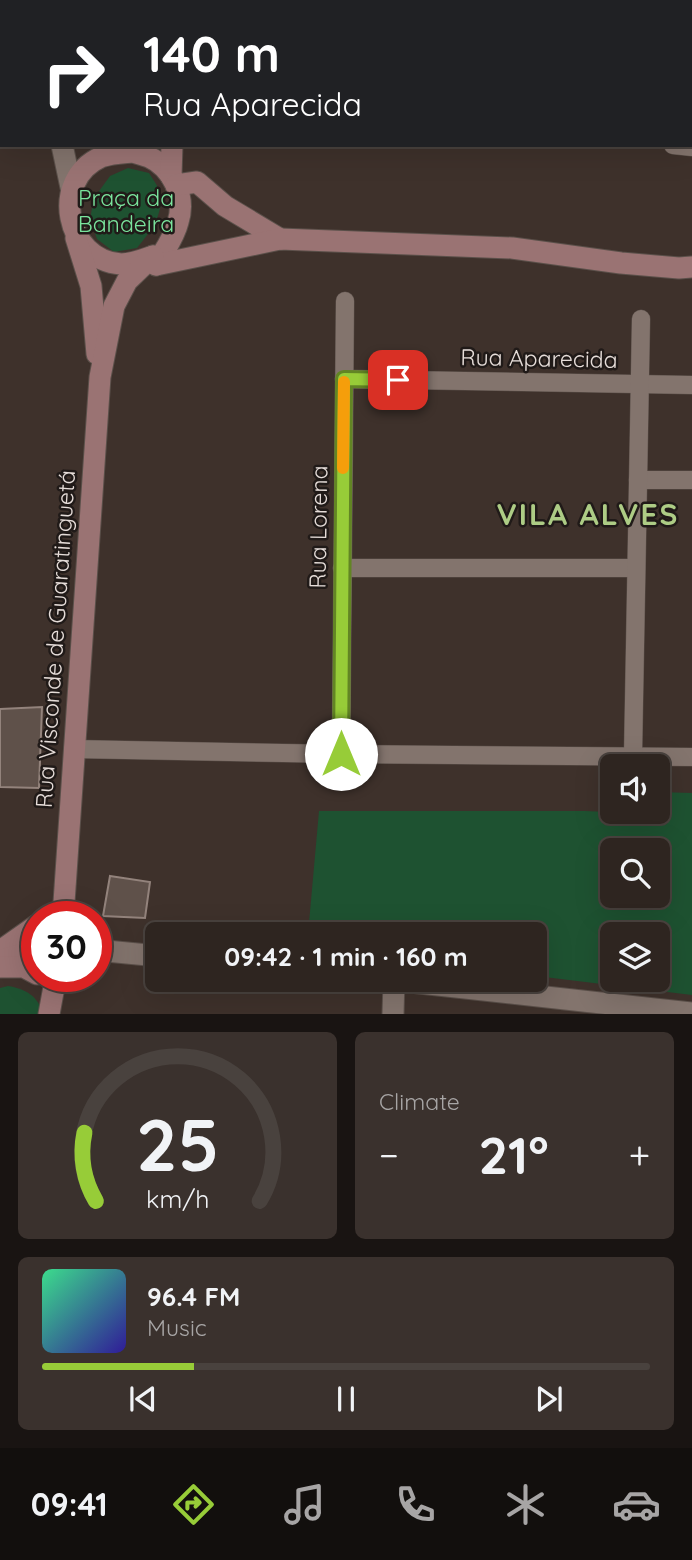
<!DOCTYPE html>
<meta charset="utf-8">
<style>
body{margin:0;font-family:Quicksand,sans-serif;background:#3a312d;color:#f1f3f6;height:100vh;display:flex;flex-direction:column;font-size:26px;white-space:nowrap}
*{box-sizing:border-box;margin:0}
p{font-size:23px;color:#a7a5a5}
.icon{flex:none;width:38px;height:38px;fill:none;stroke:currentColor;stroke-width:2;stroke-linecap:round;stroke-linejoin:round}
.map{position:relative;height:1014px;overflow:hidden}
.sheet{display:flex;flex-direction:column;gap:18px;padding:18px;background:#191412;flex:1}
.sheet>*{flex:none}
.banner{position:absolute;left:0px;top:0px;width:693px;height:147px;box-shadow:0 7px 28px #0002,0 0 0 2px #49423e;background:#202124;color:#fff;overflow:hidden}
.controls{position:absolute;left:600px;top:754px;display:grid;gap:14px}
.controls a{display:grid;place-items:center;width:70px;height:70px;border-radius:10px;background:#2e2520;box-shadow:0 7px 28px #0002,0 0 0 2px #49423e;font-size:35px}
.speed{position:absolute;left:21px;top:901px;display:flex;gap:14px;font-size:35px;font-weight:700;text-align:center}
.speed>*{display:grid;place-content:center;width:91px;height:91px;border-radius:50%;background:#2e2520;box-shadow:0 7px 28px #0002,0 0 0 2px #49423e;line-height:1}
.speed .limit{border:10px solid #d22;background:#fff;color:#111}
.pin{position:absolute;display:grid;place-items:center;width:60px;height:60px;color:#fff;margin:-30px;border-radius:14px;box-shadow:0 4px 10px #0006}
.me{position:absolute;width:77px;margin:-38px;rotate:0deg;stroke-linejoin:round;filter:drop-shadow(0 0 5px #0008)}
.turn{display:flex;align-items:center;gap:24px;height:147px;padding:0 28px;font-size:32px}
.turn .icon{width:91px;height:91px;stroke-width:2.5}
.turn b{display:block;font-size:49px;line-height:60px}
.big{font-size:52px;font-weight:700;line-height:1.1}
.sheet .tile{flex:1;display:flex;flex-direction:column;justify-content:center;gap:10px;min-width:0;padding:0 24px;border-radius:10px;background:#3a312d}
.sheet .dial{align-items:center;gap:0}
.dial svg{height:182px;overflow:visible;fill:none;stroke:#49423e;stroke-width:7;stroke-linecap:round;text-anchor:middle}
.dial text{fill:#f1f3f6;stroke:none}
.song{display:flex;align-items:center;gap:21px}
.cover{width:84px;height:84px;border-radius:10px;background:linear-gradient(135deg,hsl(150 70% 55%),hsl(250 70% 35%))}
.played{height:7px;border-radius:4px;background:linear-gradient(90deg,#97cc38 25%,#49423e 25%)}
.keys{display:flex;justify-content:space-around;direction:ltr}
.heat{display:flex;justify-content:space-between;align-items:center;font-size:38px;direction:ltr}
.sheet .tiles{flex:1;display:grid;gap:18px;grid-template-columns:1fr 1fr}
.tile:last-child{grid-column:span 2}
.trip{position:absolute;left:145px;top:922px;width:402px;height:70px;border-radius:10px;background:#2e2520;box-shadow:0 7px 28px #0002,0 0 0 2px #49423e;font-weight:700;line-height:70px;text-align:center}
.tab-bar{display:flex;height:112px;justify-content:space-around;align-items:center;background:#120f0d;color:#a7a5a5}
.tab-bar .icon{width:49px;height:49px}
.tab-bar .active{color:#97cc38}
.tab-bar b{font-size:32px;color:#f1f3f6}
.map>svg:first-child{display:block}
.green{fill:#1e5231;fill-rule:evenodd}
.building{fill:#5f514a;stroke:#93837c;stroke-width:2}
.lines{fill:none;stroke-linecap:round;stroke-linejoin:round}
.minor-casing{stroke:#5b504a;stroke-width:19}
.tertiary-casing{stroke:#5b504a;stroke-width:23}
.secondary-casing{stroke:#5b504a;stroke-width:23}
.minor{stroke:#83746d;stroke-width:18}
.tertiary{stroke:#83746d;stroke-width:21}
.secondary{stroke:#9a7373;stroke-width:21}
.route-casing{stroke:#628524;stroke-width:18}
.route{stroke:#97cc38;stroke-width:12}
.slow{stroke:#f59e0b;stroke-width:12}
.labels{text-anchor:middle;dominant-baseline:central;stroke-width:5;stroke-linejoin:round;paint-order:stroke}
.park-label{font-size:23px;fill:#7ae49d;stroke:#201a18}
.street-label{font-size:23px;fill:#e6ddd9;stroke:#201a18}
.district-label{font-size:30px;font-weight:bold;letter-spacing:2px;fill:#adcc85;stroke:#201a18}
</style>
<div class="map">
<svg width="692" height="1014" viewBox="0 0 692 1014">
<rect width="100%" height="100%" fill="#3e312b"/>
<g class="green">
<path d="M128,168L149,173C152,178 156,183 158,188C167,211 151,231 137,248L114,252L97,239L90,219L94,198L110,176Z"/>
<path d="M658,792L692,793V995L536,976V934H308L319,811H585L655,814L656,812H658ZM612,850H658V896H612ZM612,934H658V980H612Z"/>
<path d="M8,986C26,989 38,996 43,1014H0V988Z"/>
</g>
<g class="building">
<polygon points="42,707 39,788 0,787 0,709"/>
<polygon points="110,876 150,882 145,918 103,916"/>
</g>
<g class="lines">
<defs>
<g id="minor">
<polyline points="673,145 692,147"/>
<polyline points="344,379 692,385"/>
<polyline points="638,480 692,480"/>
<polyline points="342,568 636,568"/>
<polyline points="73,749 341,754 692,757"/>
<polyline points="341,754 345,301"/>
<polyline points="633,756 641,319"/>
</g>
<g id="tertiary">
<polyline points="132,2 132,0"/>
<polyline points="62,145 72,192"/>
<polyline points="96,950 158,956"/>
<polyline points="392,980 692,1013"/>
<polyline points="393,1014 394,980"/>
</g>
<g id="secondary">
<polyline points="206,2 207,0"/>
<path d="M133,152C139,154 144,155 149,157C173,168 186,197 178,222C174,238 164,251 156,265L153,256C142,260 132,264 121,264C65,260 50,180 101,157C112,153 122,153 133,152Z"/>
<polyline points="171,176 172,145"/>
<polyline points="176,185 197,182 225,206 280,239"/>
<polyline points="76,238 91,286 97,354"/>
<polyline points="156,265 280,239 512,248 621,263 679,268 692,267"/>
<polyline points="63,917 100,377 114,306 127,281 153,256"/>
<polyline points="0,951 37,925"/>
<polyline points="2,960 37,950"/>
<polyline points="0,967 24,967 37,974"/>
<polyline points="49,1014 56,976"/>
</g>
</defs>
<use href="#minor" class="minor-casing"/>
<use href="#tertiary" class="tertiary-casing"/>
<use href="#secondary" class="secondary-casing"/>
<use href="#minor" class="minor"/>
<use href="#tertiary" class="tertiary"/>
<use href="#secondary" class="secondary"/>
</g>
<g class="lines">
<defs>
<polyline id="route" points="341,754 344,379 398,380"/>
</defs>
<use href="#route" class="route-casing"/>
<use href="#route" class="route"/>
<polyline class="slow" points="343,468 344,382"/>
</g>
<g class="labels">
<g class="park-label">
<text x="126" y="197">Praça da<tspan x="126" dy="26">Bandeira</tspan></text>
</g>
<g class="street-label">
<text transform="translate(539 358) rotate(1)">Rua Aparecida</text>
<text transform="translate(318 527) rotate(-89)">Rua Lorena</text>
<text transform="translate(55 639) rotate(-86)">Rua Visconde de Guaratinguetá</text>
</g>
<g class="district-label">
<text x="588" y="514">VILA ALVES</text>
</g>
</g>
</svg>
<div class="controls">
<a><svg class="icon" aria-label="sound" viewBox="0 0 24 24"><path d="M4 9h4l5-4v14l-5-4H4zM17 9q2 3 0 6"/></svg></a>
<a><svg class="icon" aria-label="search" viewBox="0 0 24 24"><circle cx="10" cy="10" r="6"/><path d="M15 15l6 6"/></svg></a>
<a><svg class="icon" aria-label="layers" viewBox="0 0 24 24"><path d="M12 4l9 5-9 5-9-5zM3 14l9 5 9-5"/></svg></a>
</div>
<div class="speed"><div class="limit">30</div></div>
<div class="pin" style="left:398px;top:380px;background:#d93025"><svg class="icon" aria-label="arrive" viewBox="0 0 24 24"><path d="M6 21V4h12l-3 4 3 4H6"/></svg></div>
<svg class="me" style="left:341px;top:754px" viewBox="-20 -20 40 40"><circle r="19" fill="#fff"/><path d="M0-13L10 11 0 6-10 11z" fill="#97cc38"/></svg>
<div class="trip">09:42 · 1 min · 160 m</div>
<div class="banner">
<div class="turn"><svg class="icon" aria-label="right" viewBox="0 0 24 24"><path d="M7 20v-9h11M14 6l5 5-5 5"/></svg><div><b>140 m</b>Rua Aparecida</div></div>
</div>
</div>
<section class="sheet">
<div class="tiles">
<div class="tile dial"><svg viewBox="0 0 100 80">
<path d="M14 69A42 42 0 1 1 86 69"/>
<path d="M14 69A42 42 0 0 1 9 39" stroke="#97cc38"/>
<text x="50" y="56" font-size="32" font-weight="700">25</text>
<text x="50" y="72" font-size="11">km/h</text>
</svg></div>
<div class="tile"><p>Climate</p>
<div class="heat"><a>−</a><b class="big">21°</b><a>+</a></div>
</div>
<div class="tile">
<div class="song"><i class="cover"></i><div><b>96.4 FM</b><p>Music</p></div></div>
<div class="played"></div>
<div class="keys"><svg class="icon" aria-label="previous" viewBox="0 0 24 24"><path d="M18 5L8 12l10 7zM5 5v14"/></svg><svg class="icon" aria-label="pause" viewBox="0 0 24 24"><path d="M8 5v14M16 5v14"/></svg><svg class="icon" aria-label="next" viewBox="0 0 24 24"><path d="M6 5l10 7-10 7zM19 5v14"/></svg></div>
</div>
</div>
</section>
<nav class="tab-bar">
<b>09:41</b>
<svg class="icon active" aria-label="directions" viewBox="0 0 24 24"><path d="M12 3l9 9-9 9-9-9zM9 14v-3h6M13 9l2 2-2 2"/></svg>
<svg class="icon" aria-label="music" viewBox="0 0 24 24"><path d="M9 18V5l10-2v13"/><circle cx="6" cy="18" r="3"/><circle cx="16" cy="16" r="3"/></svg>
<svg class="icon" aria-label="phone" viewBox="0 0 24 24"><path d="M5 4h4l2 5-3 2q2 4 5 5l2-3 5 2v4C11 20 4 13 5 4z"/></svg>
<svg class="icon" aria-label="climate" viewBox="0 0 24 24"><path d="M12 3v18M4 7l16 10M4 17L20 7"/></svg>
<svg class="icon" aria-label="car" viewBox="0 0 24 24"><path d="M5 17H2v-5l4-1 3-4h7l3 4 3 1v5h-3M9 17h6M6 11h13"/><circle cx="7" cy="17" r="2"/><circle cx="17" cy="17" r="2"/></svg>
</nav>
